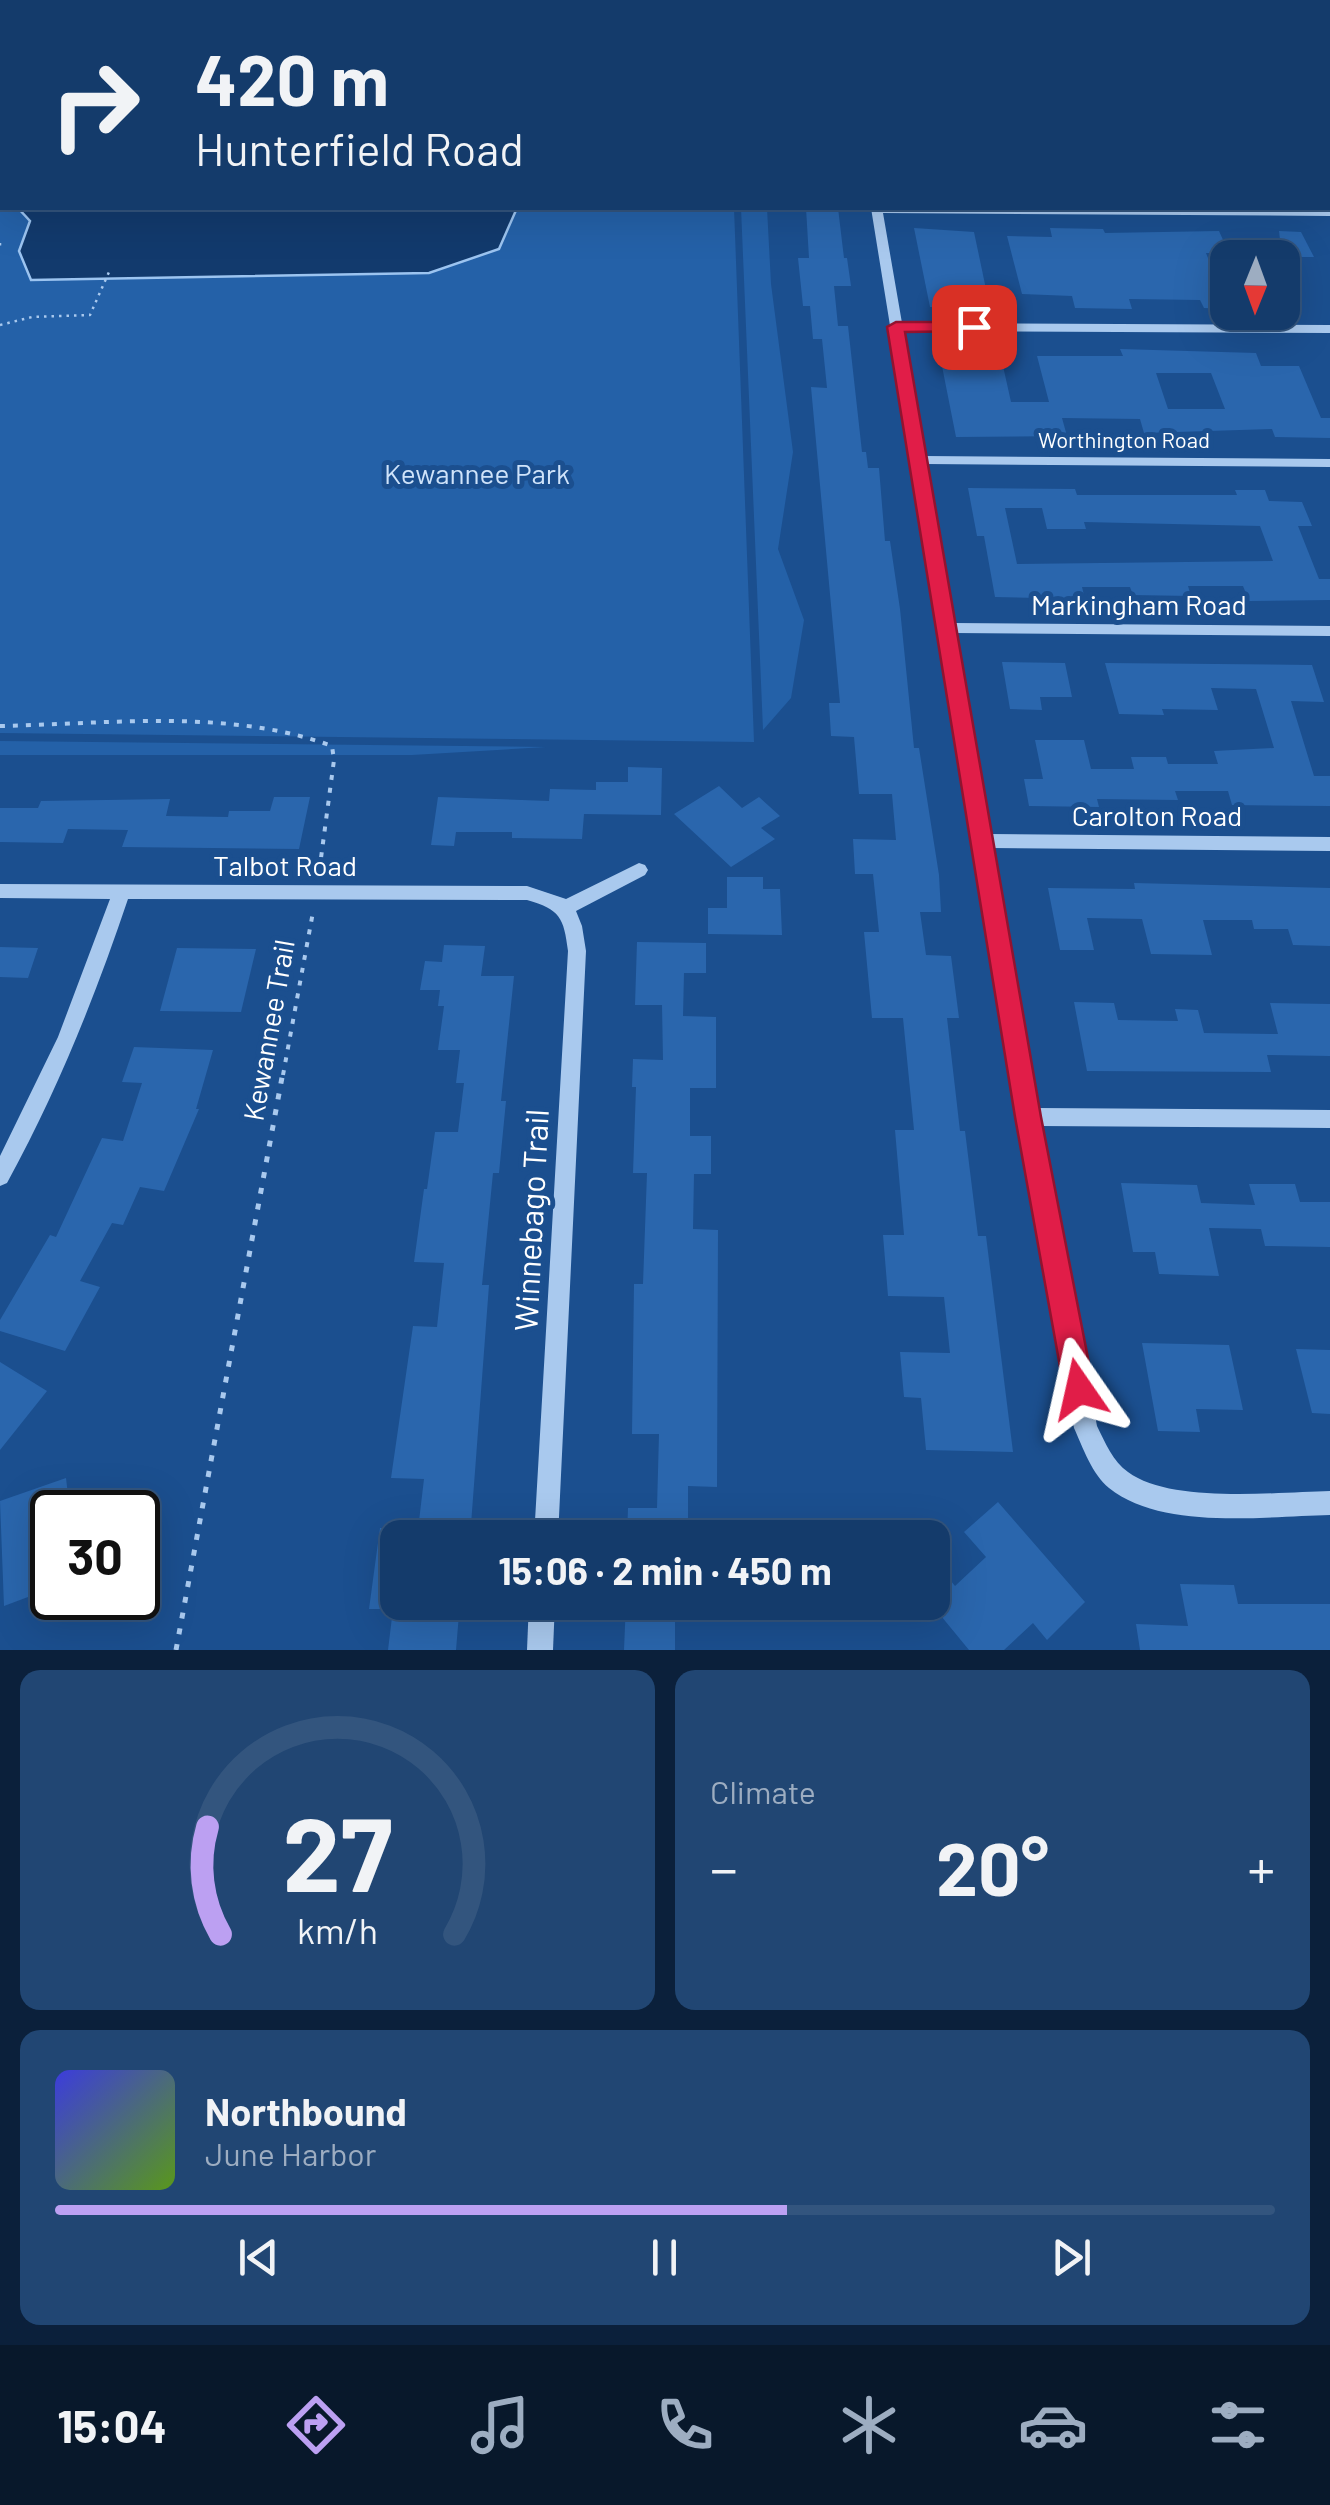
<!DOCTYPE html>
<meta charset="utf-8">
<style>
body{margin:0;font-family:Barlow,sans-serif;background:#214673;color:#f1f3f6;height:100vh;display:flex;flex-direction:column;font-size:38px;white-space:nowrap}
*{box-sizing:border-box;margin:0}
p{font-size:32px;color:#9dadc1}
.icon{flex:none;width:55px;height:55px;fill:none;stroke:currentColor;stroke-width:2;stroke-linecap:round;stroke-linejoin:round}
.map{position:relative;height:1650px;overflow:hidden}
.panel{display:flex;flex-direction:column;gap:20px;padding:20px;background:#0b203b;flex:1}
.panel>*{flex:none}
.top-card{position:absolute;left:0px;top:0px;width:1330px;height:210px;box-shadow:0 10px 40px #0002,0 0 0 2px #33557e;background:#143b6b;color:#f1f3f6;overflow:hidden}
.needle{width:65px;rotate:181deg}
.buttons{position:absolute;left:1210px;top:240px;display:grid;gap:20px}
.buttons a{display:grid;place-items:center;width:90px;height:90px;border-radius:20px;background:#143b6b;box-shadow:0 10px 40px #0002,0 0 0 2px #33557e;font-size:50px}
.speed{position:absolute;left:30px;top:1490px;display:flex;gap:20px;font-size:50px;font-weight:700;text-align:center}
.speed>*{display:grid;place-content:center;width:130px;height:130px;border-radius:50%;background:#143b6b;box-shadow:0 10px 40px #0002,0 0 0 2px #33557e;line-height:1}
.speed .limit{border:5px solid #111;border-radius:15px;background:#fff;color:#111}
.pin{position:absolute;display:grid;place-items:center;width:85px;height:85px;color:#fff;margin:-42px;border-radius:20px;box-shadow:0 5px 15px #0006}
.me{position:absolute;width:110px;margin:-55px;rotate:349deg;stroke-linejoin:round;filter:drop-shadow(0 0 8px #0008)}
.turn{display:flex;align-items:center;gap:35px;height:210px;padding:0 30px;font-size:45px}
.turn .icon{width:130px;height:130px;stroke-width:2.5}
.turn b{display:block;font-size:70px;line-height:85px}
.big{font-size:75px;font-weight:700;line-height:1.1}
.panel .card{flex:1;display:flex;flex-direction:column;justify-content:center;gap:15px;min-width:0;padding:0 35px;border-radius:20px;background:#214673}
.panel .dial{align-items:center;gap:0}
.dial svg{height:260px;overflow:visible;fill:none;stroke:#33557e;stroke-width:7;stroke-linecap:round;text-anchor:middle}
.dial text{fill:#f1f3f6;stroke:none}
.song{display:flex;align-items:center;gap:30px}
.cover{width:120px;height:120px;border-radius:15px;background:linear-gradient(135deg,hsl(240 70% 55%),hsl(90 70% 35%))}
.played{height:10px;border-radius:5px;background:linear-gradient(90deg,#bca0f2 60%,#33557e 60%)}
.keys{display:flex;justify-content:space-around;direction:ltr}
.heat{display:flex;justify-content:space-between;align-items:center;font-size:55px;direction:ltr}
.panel .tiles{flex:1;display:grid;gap:20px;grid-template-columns:1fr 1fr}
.card:last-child{grid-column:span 2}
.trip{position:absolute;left:380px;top:1520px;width:570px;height:100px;border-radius:20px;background:#143b6b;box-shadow:0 10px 40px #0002,0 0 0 2px #33557e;font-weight:700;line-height:100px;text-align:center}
.dock{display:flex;height:160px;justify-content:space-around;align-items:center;background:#08182b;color:#9dadc1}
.dock .icon{width:70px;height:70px}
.dock .selected{color:#bca0f2}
.dock b{font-size:45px;color:#f1f3f6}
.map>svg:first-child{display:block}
.green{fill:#2461a8}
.water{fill:#123a6d;stroke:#9cc4f0;stroke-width:2.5}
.building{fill:#2a66ad;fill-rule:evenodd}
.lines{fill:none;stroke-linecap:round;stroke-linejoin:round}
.path-far2{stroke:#a9c9ee;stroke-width:2.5;stroke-dasharray:2.5 5;stroke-linecap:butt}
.path-far1{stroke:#a9c9ee;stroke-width:4;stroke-dasharray:5 8;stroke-linecap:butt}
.path{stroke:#a9c9ee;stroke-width:5;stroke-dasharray:6 10;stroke-linecap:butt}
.minor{fill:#a9c9ee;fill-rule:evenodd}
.route{fill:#e11d48;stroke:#92132f;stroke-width:2.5}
.labels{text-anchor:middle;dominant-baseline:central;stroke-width:10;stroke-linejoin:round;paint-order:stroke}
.far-street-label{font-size:22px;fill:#fff;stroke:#1b4f8f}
.park-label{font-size:28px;fill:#cfe3fa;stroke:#1b4f8f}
.street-label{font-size:28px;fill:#fff;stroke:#1b4f8f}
.near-street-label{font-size:32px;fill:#fff;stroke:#1b4f8f}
</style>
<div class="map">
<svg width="1330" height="1650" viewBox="0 0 1330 1650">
<rect width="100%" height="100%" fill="#1b4f8f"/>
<g class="green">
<polygon points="0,169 2,208 734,208 754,742 0,733"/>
<polygon points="741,208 767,208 771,284 793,452 778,549 804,620 791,698 763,730"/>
<polygon points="0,741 546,747 412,755 0,755"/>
</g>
<polygon class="water" points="18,208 517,208 499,249 429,273 31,280 19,251 30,221"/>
<g class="building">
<polygon points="806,208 838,208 844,258 847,258 851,286 834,286 838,326 848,326 862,452 866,452 868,468 879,468 885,541 890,541 900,609 914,748 919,748 939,875 941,912 920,912 926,955 951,956 959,1018 947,1018 960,1131 965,1131 978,1236 986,1236 1013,1452 926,1450 921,1398 904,1397 900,1352 950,1353 944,1297 888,1296 883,1235 904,1235 895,1130 914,1130 903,1018 872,1018 864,932 879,932 873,874 855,874 853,839 896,840 892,794 859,794 854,737 831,736 829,703 840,703 811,387 827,388 822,339 813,339 810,306 803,306 798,258 809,258"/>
<polygon points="914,228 974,232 990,308 930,307"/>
<polygon points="1050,228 1103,229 1105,233 1219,231 1229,253 1206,253 1228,309 1204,308 1200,300 1129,299 1132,309 1075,308 1072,296 1022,294 1007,236 1052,237"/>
<polygon points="1279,231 1301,232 1314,257 1282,257"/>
<path d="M1120,349L1256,353L1261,366H1299L1321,418H1330V438L1275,437L1272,429L1144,433L1140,419L1062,418L1067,436L956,437L940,356L964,357L966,365L1003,366L1011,402H1049L1037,356H1123ZM1156,373H1211L1225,409H1168Z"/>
<path d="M968,488L1075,489L1077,495H1237L1235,490H1265L1269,501L1302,502L1312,526H1298L1319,579H1330V600L1249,601L1243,586H1188L1191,596L1133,595L1130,587H1082L1085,599L995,597L984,536H977ZM1005,508H1042L1047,529H1086L1084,522L1260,526L1273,561L1017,564Z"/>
<polygon points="1002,662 1065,663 1072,697 1040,697 1042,710 1010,709"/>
<polygon points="1105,663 1312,665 1324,702 1291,701 1314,776 1330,776 1330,806 1232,805 1228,791 1175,791 1178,800 1097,799 1099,807 1029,806 1024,779 1043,779 1035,740 1084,740 1091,769 1134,769 1131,757 1166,757 1168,764 1218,764 1214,751 1274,748 1256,689 1211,688 1218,710 1162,709 1164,715 1119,714"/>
<polygon points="628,767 662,768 661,815 584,814 582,839 512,838 512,832 456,832 454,846 431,845 438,797 549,801 550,789 596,790 596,782 628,782"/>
<polygon points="719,786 742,808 759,797 780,816 761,828 775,839 731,867 674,814"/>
<polygon points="274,797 310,797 299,849 122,847 128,830 68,829 63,843 0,842 0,808 38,808 41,801 170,799 166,816 228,817 229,811 270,811"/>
<polygon points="727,877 763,877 763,889 780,889 782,935 708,934 708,908 727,908"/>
<polygon points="1134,883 1330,888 1330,946 1293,945 1288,929 1254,929 1252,920 1203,920 1212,955 1151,954 1142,919 1087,918 1094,950 1060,950 1048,888 1135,889"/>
<polygon points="637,942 706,943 706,973 684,973 683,1016 716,1017 716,1088 690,1088 690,1136 711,1136 711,1174 694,1174 693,1229 718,1230 717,1487 688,1486 688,1538 627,1538 628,1508 657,1508 659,1434 632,1434 634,1284 643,1284 647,1173 633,1173 636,1087 632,1087 633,1059 663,1060 662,1005 635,1005"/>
<polygon points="444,945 485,946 481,976 514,976 501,1101 506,1101 499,1173 493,1173 482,1285 489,1285 470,1538 417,1538 424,1479 391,1478 413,1326 437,1327 444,1263 414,1262 424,1189 427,1189 435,1132 458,1132 464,1083 456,1083 460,1050 438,1050 444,1006 438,1006 440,990 420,990 425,961 442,962"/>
<polygon points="0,947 38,948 28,978 0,977"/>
<polygon points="177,948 256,949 241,1012 160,1011"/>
<polygon points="1074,1002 1114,1003 1118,1020 1178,1021 1175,1009 1198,1010 1204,1033 1278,1034 1270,1003 1330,1004 1330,1056 1267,1055 1271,1072 1087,1071"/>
<polygon points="134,1047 213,1050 196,1109 199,1109 164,1191 140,1187 123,1225 112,1223 80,1281 100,1287 65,1351 0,1331 0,1320 50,1235 56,1237 102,1138 123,1141 142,1083 122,1082"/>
<polygon points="1121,1183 1197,1185 1201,1203 1255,1205 1249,1184 1295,1184 1300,1202 1330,1202 1330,1247 1265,1246 1261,1229 1209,1228 1219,1276 1159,1274 1155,1252 1133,1252"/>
<polygon points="1142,1343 1229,1345 1243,1410 1196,1409 1200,1432 1158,1431"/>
<polygon points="1296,1349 1330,1350 1330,1414 1312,1413"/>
<polygon points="0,1362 47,1391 0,1450"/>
<polygon points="66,1478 70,1512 52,1512 52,1588 4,1606 0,1501"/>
<polygon points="998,1502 1085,1602 1047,1640 1033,1623 1004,1650 969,1650 932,1605 932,1558 955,1586 986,1557 964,1532"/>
<polygon points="380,1528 398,1528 398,1602 460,1602 456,1650 388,1650 393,1609 369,1609"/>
<polygon points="1180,1584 1234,1585 1238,1604 1330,1604 1330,1650 1140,1650 1136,1624 1188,1626"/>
<polygon points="626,1602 675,1602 675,1650 624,1650"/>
</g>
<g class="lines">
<g class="path-far2">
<polyline points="0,128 2,124"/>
<polyline points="0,243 0,249"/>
<polyline points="0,325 32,317 90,315 109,272"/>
</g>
<g class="path-far1">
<path d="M0,726C108,724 229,708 332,746L334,760L319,873"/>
<polyline points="283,1075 313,912"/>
</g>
<polyline class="path" points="176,1650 283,1072"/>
<g class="minor">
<polygon points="890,0 900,0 901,2 892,2"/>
<rect x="0" y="23" width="2" height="6"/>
<rect x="1328" y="27" width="2" height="6"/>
<rect x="0" y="92" width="2" height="10"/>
<rect x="1328" y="112" width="2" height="6"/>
<rect x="1328" y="128" width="2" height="10"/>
<path d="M871,208L1330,210V216L883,213L902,323L1330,325V333L903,331L924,456L1330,459V467L926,464L953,623L1330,626V636L955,633L990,834L1330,837V851L992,848L1037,1108L1330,1110V1128L1040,1126L1097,1426C1105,1442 1113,1462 1128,1472C1171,1504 1277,1492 1330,1491V1515C1265,1516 1163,1531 1109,1488C1092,1474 1083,1448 1074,1428L1018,1117Z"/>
<path d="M639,863L645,865L648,870L645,875L576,911L582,926L586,951L558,1538H534L568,951C564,918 560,909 527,900L128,899C95,997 57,1092 7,1183L0,1186V1156L58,1037L110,899L0,898V884L527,886L566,899Z"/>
<polygon points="529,1602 555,1602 553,1650 527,1650"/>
</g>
</g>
<polygon class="route" points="974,322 980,324 980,331 905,332 1041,1117 1094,1389 1089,1400 1079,1404 1068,1400 1064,1389 1015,1117 887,327 896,322"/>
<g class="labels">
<g class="far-street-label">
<text x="1124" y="439">Worthington Road</text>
</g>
<g class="park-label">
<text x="477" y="473">Kewannee Park</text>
</g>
<g class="street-label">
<text x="1139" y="604">Markingham Road</text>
<text x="1157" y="815">Carolton Road</text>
<text x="285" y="865">Talbot Road</text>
<text transform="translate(268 1030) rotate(-80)">Kewannee Trail</text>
</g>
<g class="near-street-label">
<text transform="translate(530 1220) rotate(-87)">Winnebago Trail</text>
</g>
</g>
</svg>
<div class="buttons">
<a><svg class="needle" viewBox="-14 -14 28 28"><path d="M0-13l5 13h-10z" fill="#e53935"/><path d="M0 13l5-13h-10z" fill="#9dadc1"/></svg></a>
</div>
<div class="speed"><div class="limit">30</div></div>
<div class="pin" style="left:974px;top:327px;background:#d93025"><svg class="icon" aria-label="arrive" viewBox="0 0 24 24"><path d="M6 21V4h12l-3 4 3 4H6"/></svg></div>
<svg class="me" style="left:1079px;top:1389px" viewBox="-20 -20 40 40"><path d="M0-17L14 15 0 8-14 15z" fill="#e11d48" stroke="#fff" stroke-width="4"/></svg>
<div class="trip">15:06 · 2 min · 450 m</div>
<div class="top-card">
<div class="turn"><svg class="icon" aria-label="right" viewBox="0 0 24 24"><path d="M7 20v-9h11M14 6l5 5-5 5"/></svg><div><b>420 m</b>Hunterfield Road</div></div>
</div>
</div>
<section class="panel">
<div class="tiles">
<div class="card dial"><svg viewBox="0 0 100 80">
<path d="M14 69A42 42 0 1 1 86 69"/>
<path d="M14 69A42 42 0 0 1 10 36" stroke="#bca0f2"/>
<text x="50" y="56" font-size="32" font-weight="700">27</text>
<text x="50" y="72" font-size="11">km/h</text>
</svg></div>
<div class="card"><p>Climate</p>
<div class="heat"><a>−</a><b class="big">20°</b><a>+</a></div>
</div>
<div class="card">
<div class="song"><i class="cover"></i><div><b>Northbound</b><p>June Harbor</p></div></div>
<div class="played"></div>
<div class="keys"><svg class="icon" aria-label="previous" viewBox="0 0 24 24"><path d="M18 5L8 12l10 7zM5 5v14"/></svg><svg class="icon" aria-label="pause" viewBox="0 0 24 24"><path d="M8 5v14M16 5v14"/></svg><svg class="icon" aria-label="next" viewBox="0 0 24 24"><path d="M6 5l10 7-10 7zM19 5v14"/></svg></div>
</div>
</div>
</section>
<nav class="dock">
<b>15:04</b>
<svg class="icon selected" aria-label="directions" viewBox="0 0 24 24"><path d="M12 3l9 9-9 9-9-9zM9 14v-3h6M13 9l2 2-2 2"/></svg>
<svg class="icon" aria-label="music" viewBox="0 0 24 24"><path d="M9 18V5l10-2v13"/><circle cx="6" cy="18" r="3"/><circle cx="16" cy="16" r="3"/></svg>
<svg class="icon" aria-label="phone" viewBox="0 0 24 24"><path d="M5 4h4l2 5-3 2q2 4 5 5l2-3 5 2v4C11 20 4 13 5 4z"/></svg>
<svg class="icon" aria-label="climate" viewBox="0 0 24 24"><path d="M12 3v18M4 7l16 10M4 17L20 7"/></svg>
<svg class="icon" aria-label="car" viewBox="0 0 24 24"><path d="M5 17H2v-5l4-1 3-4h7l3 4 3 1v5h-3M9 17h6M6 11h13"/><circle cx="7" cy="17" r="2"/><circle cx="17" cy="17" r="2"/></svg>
<svg class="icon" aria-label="filters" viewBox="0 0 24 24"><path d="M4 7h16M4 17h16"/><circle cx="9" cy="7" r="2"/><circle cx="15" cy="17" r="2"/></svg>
</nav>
